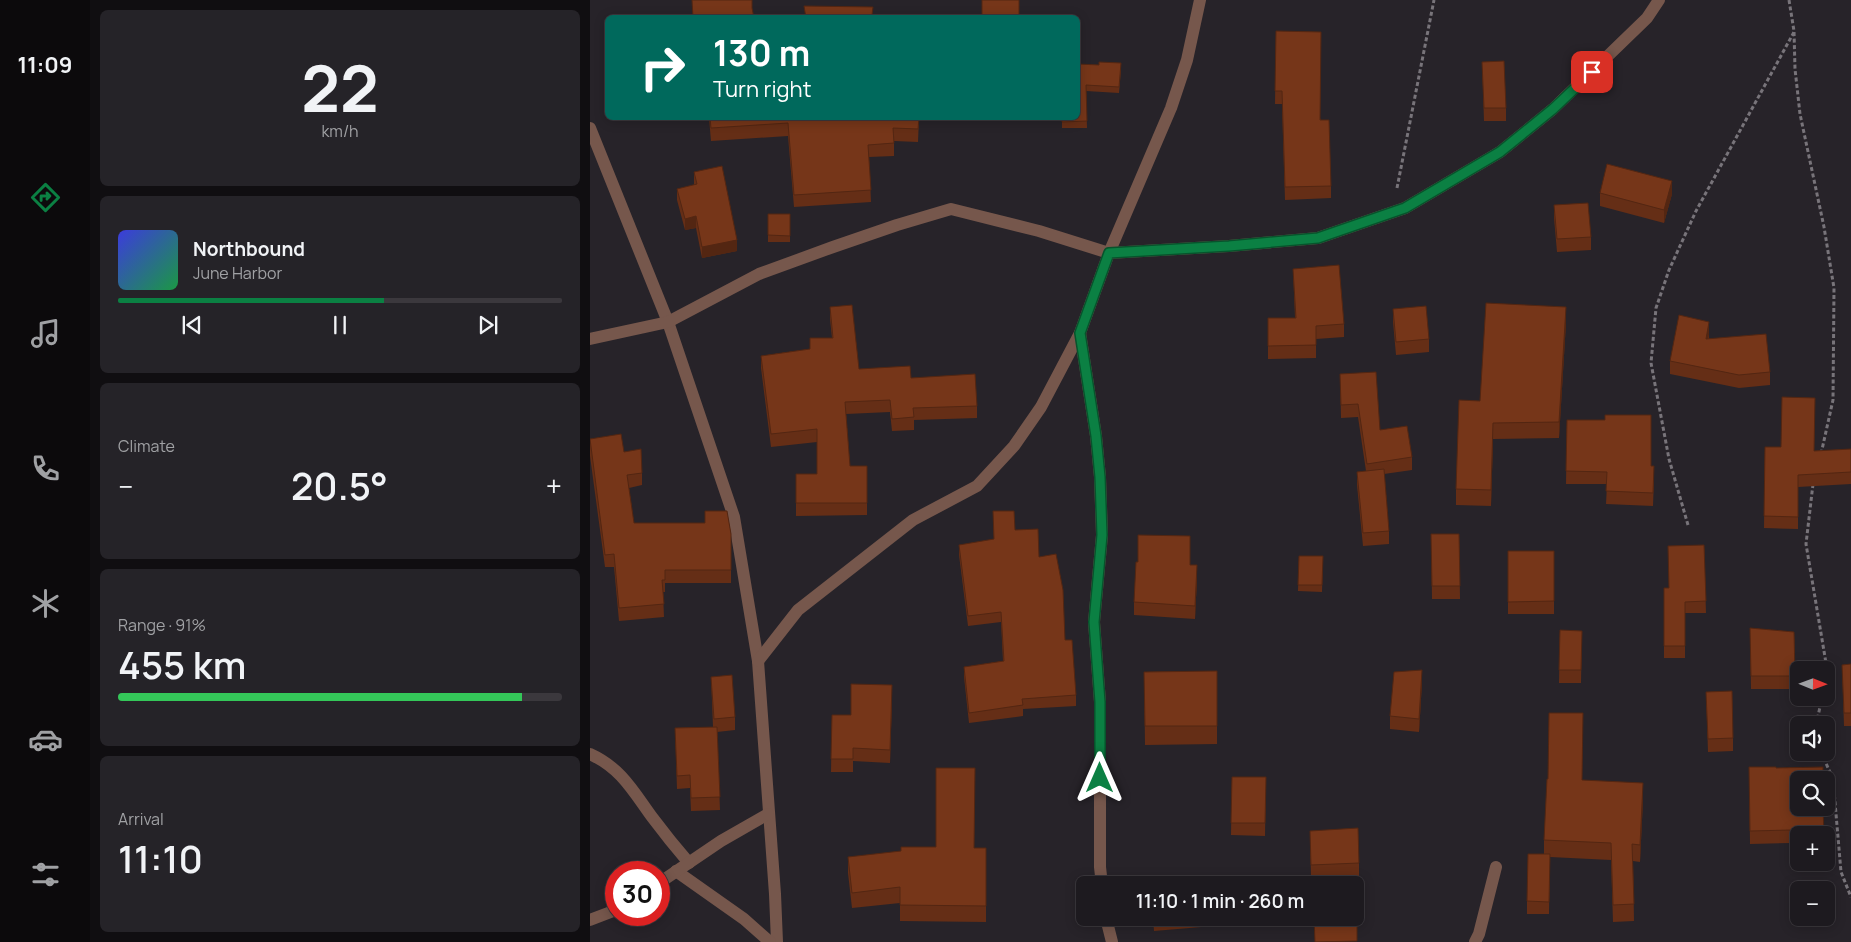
<!DOCTYPE html>
<meta charset="utf-8">
<style>
body{margin:0;font-family:Manrope,sans-serif;background:#252328;color:#f1f3f6;height:100vh;display:flex;flex-direction:column;font-size:19px;white-space:nowrap}
*{box-sizing:border-box;margin:0}
p{font-size:16px;color:#a0a1a4}
.icon{flex:none;width:28px;height:28px;fill:none;stroke:currentColor;stroke-width:2;stroke-linecap:round;stroke-linejoin:round}
.map{position:relative;flex:1;overflow:hidden}
.drawer{display:flex;flex-direction:column;gap:10px;padding:10px;background:#100e11;width:500px}
.drawer>*{flex:none}
.top-card{position:absolute;left:15px;top:15px;width:475px;height:105px;border-radius:8px;box-shadow:0 2px 12px #0003,0 0 0 1px #3b383d;background:#00695c;color:#fff;overflow:hidden}
.needle{width:32px;rotate:91deg}
.controls{position:absolute;left:1200px;top:661px;display:grid;gap:10px}
.controls a{display:grid;place-items:center;width:45px;height:45px;border-radius:8px;background:#1d1a1f;box-shadow:0 2px 12px #0003,0 0 0 1px #3b383d;font-size:25px}
.speed{position:absolute;left:15px;top:861px;display:flex;gap:10px;font-size:25px;font-weight:700;text-align:center}
.speed>*{display:grid;place-content:center;width:65px;height:65px;border-radius:50%;background:#1d1a1f;box-shadow:0 2px 12px #0003,0 0 0 1px #3b383d;line-height:1}
.speed .limit{border:8px solid #d22;background:#fff;color:#111}
.pin{position:absolute;display:grid;place-items:center;width:42px;height:42px;color:#fff;margin:-21px;border-radius:10px;box-shadow:0 2px 8px #0006}
.me{position:absolute;width:55px;margin:-28px;rotate:0deg;stroke-linejoin:round;filter:drop-shadow(0 0 4px #0008)}
.turn{display:flex;align-items:center;gap:18px;height:105px;padding:0 25px;font-size:22px}
.turn .icon{width:65px;height:65px;stroke-width:2.5}
.turn b{display:block;font-size:35px;line-height:42px}
.big{font-size:38px;font-weight:600;line-height:1.1}
.drawer .tile{flex:1;display:flex;flex-direction:column;justify-content:center;gap:8px;min-width:0;padding:0 18px;border-radius:8px;background:#252328}
.drawer .dial{align-items:center;gap:0}
.dial b{font-size:65px;line-height:1}
.song{display:flex;align-items:center;gap:15px}
.cover{width:60px;height:60px;border-radius:8px;background:linear-gradient(135deg,hsl(240 70% 55%),hsl(140 70% 35%))}
.played{height:5px;border-radius:2px;background:linear-gradient(90deg,#0b8043 60%,#3b383d 60%)}
.keys{display:flex;justify-content:space-around;direction:ltr}
.heat{display:flex;justify-content:space-between;align-items:center;font-size:28px;direction:ltr}
.charge{height:8px;border-radius:4px;background:linear-gradient(90deg,#34c759 91%,#3b383d 0)}
.trip{position:absolute;left:486px;top:876px;width:288px;height:50px;border-radius:8px;background:#1d1a1f;box-shadow:0 2px 12px #0003,0 0 0 1px #3b383d;font-weight:600;line-height:50px;text-align:center}
main{display:flex;flex:1;min-height:0}
.tab-bar{display:flex;flex-direction:column;width:90px;justify-content:space-around;align-items:center;background:#0c0a0c;color:#a0a1a4}
.tab-bar .icon{width:35px;height:35px}
.tab-bar .on{color:#0b8043}
.tab-bar b{font-size:22px;color:#f1f3f6}
.map>svg:first-child{display:block}
.lines{fill:none;stroke-linecap:round;stroke-linejoin:round}
.path{stroke:#78747a;stroke-width:3;stroke-dasharray:4 2.5;stroke-linecap:butt}
.lane{stroke:#76574c;stroke-width:12}
.street{stroke:#76574c;stroke-width:12}
.wall{fill:#652e16}
.shaded-wall{fill:#532612}
.building{fill:#763619;stroke:#532612}
.route-casing{stroke:#07532c;stroke-width:12}
.route{stroke:#0b8043;stroke-width:9}
</style>
<main>
<nav class="tab-bar">
<b>11:09</b>
<svg class="icon on" aria-label="directions" viewBox="0 0 24 24"><path d="M12 3l9 9-9 9-9-9zM9 14v-3h6M13 9l2 2-2 2"/></svg>
<svg class="icon" aria-label="music" viewBox="0 0 24 24"><path d="M9 18V5l10-2v13"/><circle cx="6" cy="18" r="3"/><circle cx="16" cy="16" r="3"/></svg>
<svg class="icon" aria-label="phone" viewBox="0 0 24 24"><path d="M5 4h4l2 5-3 2q2 4 5 5l2-3 5 2v4C11 20 4 13 5 4z"/></svg>
<svg class="icon" aria-label="climate" viewBox="0 0 24 24"><path d="M12 3v18M4 7l16 10M4 17L20 7"/></svg>
<svg class="icon" aria-label="car" viewBox="0 0 24 24"><path d="M5 17H2v-5l4-1 3-4h7l3 4 3 1v5h-3M9 17h6M6 11h13"/><circle cx="7" cy="17" r="2"/><circle cx="17" cy="17" r="2"/></svg>
<svg class="icon" aria-label="filters" viewBox="0 0 24 24"><path d="M4 7h16M4 17h16"/><circle cx="9" cy="7" r="2"/><circle cx="15" cy="17" r="2"/></svg>
</nav>
<section class="drawer">
<div class="tile dial"><b>22</b><p>km/h</p></div>
<div class="tile">
<div class="song"><i class="cover"></i><div><b>Northbound</b><p>June Harbor</p></div></div>
<div class="played"></div>
<div class="keys"><svg class="icon" aria-label="previous" viewBox="0 0 24 24"><path d="M18 5L8 12l10 7zM5 5v14"/></svg><svg class="icon" aria-label="pause" viewBox="0 0 24 24"><path d="M8 5v14M16 5v14"/></svg><svg class="icon" aria-label="next" viewBox="0 0 24 24"><path d="M6 5l10 7-10 7zM19 5v14"/></svg></div>
</div>
<div class="tile"><p>Climate</p>
<div class="heat"><a>−</a><b class="big">20.5°</b><a>+</a></div>
</div>
<div class="tile"><p>Range · 91%</p><b class="big">455 km</b><div class="charge"></div></div>
<div class="tile"><p>Arrival</p><b class="big">11:10</b></div>
</section>
<div class="map">
<svg width="1261" height="942" viewBox="0 0 1261 942">
<rect width="100%" height="100%" fill="#272329"/>
<g class="lines">
<g class="path">
<polyline points="1199,0 1204,31 1205,69 1210,114 1234,227 1244,288 1243,400 1231,454"/>
<polyline points="807,188 844,0"/>
<polyline points="1223,484 1216,544 1238,675 1236,681"/>
<polyline points="1098,525 1079,459 1061,363 1066,308 1079,270 1106,211 1204,32"/>
<polyline points="1226,725 1232,698"/>
<polyline points="1231,752 1243,779 1251,872 1261,897"/>
</g>
<polyline class="lane" points="519,253 639,246 728,238 815,208 910,152 963,109 1057,18 1069,0"/>
<g class="street">
<polyline points="0,128 78,322 144,517 168,661 185,894 187,942"/>
<polyline points="490,333 506,436 510,477 512,535 504,622 510,702 510,867 512,885"/>
<polyline points="0,339 78,322 169,274 243,247 307,225 361,209 449,231 519,253"/>
<polyline points="168,661 208,610 323,520 387,486 424,446 451,407 490,333 519,253 581,108 597,60 610,0"/>
<path d="M0,754C31,768 43,791 62,817C74,833 86,848 99,863"/>
<polyline points="86,871 154,919 180,942"/>
<polyline points="69,883 131,841 178,814"/>
<polyline points="516,918 522,942"/>
<polyline points="0,920 26,910"/>
<polyline points="885,942 889,934 906,867"/>
</g>
</g>
<g class="wall">
<polygon points="686,31 731,120 741,186 741,198 695,200 692,104 685,104"/>
<polygon points="892,62 916,108 916,121 894,121"/>
<polygon points="488,64 531,70 529,93 496,91 497,128 472,128 472,118"/>
<polygon points="119,118 329,118 328,142 304,141 304,156 279,157 281,202 204,207 198,136 121,141"/>
<polygon points="104,172 147,251 112,258 106,228 95,230 87,200 87,189 104,185"/>
<polygon points="1010,193 1082,194 1074,223 1010,206"/>
<polygon points="964,205 1001,237 1001,250 967,252 964,218"/>
<rect x="178" y="214" width="22" height="28"/>
<polygon points="703,269 754,324 754,337 726,339 726,358 678,359 678,318 705,318"/>
<polygon points="240,307 269,369 321,378 387,406 387,418 324,420 324,430 302,431 300,412 256,414 260,466 277,466 277,515 206,516 206,474 227,474 227,442 181,447 171,368 171,356 220,349 242,338 240,319"/>
<polygon points="803,309 839,339 839,352 806,355 803,322"/>
<polygon points="976,323 969,438 903,439 901,506 866,505 866,489 890,401"/>
<polygon points="1119,334 1119,339 1180,372 1180,385 1149,388 1080,374 1080,361"/>
<polygon points="750,374 790,430 822,457 822,470 794,474 799,531 799,544 773,546 767,485 767,472 776,471 768,417 751,418"/>
<polygon points="977,420 1061,466 1064,479 1063,506 1016,504 1017,484 976,484"/>
<polygon points="0,439 34,452 52,473 52,485 39,488 44,523 141,534 141,583 75,583 75,592 73,592 74,617 29,621 24,567 15,567 0,456"/>
<polygon points="1175,447 1224,451 1261,449 1261,484 1208,487 1208,529 1174,528"/>
<polygon points="403,511 425,530 449,557 475,640 486,695 486,706 433,709 433,716 379,723 374,677 374,667 413,661 411,622 378,626 369,555 369,545 404,540"/>
<polygon points="841,534 869,534 870,599 842,599"/>
<polygon points="1114,545 1116,613 1095,613 1095,658 1074,658 1074,588 1079,588"/>
<rect x="918" y="551" width="46" height="63"/>
<polygon points="709,556 733,556 732,592 708,591"/>
<polygon points="600,565 607,578 605,619 544,615 544,602"/>
<polygon points="1160,628 1204,632 1205,689 1161,689"/>
<polygon points="970,630 992,631 991,683 969,683"/>
<polygon points="1261,664 1261,726 1254,726 1252,665"/>
<polygon points="627,671 627,744 555,745 554,672"/>
<polygon points="121,677 145,717 145,730 127,732 130,810 101,811 100,788 87,789 85,728 123,727"/>
<polygon points="832,683 829,732 800,729 800,716"/>
<polygon points="1116,692 1143,738 1143,751 1118,752"/>
<polygon points="302,698 300,763 263,761 263,772 241,772 242,715 261,715"/>
<polygon points="1159,767 1186,768 1233,808 1234,835 1209,835 1209,847 1201,848 1201,843 1160,844"/>
<polygon points="642,777 676,777 675,836 641,835"/>
<polygon points="992,780 1053,800 1050,862 1043,861 1044,921 1023,922 1021,860 960,857 959,914 937,914 937,901 954,854 954,840"/>
<polygon points="720,831 769,863 769,876 721,878"/>
<polygon points="384,848 396,848 396,922 310,921 310,903 262,908 258,873 258,857"/>
<polygon points="563,918 635,918 635,925 564,931"/>
</g>
<g class="shaded-wall">
<polygon points="1082,181 1082,194 1074,223 1074,210"/>
<polygon points="106,216 106,228 95,230 95,219"/>
<polygon points="147,240 147,251 112,258 112,247"/>
<polygon points="976,307 976,323 969,438 969,422"/>
<polygon points="1119,322 1119,334 1116,352 1116,339"/>
<polygon points="903,423 903,439 901,506 901,490"/>
<polygon points="607,565 607,578 605,619 605,606"/>
<polygon points="832,670 832,683 829,732 829,719"/>
<polygon points="302,685 302,698 300,763 300,750"/>
<polygon points="1053,783 1053,800 1050,862 1050,845"/>
</g>
<g class="building">
<polygon points="102,0 162,0 162,8 164,18 103,18"/>
<rect x="392" y="0" width="37" height="18"/>
<polygon points="214,6 283,7 282,15 303,16 303,18 216,18"/>
<polygon points="686,31 731,32 730,120 739,120 741,186 695,187 692,91 685,91"/>
<polygon points="914,61 916,108 894,108 892,62"/>
<polygon points="509,62 531,63 529,87 496,85 497,121 472,122 472,118 488,118 488,64 509,65"/>
<polygon points="120,118 329,118 328,129 303,128 304,143 278,145 281,190 204,195 198,123 121,128"/>
<polygon points="1017,164 1082,181 1074,210 1010,193"/>
<polygon points="132,166 147,240 112,247 106,216 95,219 87,189 107,184 104,172"/>
<polygon points="998,203 1001,237 967,239 964,205"/>
<polygon points="178,214 200,214 200,236 178,235"/>
<polygon points="749,265 754,324 726,326 726,345 678,346 678,318 706,318 703,269"/>
<polygon points="896,303 976,307 969,422 903,423 901,490 866,489 869,400 890,401"/>
<polygon points="262,305 269,369 320,366 321,378 385,374 387,406 323,408 324,417 302,419 300,400 255,402 260,466 277,466 277,503 206,503 206,474 227,474 227,429 181,434 171,356 220,349 220,338 243,338 240,307"/>
<polygon points="836,306 839,339 806,342 803,309"/>
<polygon points="1089,315 1119,322 1116,339 1176,334 1180,372 1149,375 1080,361"/>
<polygon points="786,372 790,430 817,426 822,457 777,464 768,404 751,405 750,374"/>
<polygon points="1192,397 1225,398 1224,451 1261,449 1261,472 1208,475 1208,517 1174,516 1175,447 1191,447"/>
<polygon points="1015,415 1061,415 1061,466 1064,466 1063,493 1016,491 1017,472 976,471 977,420 1015,420"/>
<polygon points="31,434 34,452 51,449 52,473 37,475 44,523 115,523 115,511 137,511 141,534 141,570 75,570 75,580 72,580 74,604 29,608 24,554 15,555 0,439"/>
<polygon points="794,469 799,531 773,533 767,472"/>
<polygon points="403,511 424,511 425,530 448,529 449,557 466,554 473,590 475,640 482,640 486,695 432,699 433,705 379,713 374,667 414,661 411,612 378,616 369,545 404,539"/>
<polygon points="841,534 869,534 870,586 842,586"/>
<polygon points="548,535 600,536 600,565 607,565 605,606 544,602 546,562 548,562"/>
<polygon points="1114,545 1116,601 1095,602 1095,646 1074,646 1074,588 1079,588 1078,546"/>
<polygon points="918,551 964,551 964,601 918,602"/>
<polygon points="709,556 733,556 732,585 708,585"/>
<polygon points="1160,628 1204,632 1205,676 1161,676"/>
<polygon points="970,630 992,631 991,670 969,670"/>
<polygon points="1261,664 1261,713 1254,713 1252,665"/>
<polygon points="832,670 829,719 800,716 804,672"/>
<polygon points="627,671 627,726 555,726 554,672"/>
<polygon points="142,675 145,717 124,719 121,677"/>
<polygon points="261,684 302,685 300,750 263,748 263,759 241,759 242,715 261,715"/>
<polygon points="1142,691 1143,738 1118,739 1116,692"/>
<polygon points="959,713 993,713 992,780 1053,783 1050,845 1042,844 1044,904 1023,905 1021,843 954,840 957,779 958,779"/>
<polygon points="127,727 130,797 101,798 100,775 87,776 85,728"/>
<polygon points="1159,767 1186,767 1186,768 1233,767 1233,780 1209,780 1209,808 1233,808 1234,834 1201,835 1201,830 1160,831"/>
<polygon points="346,768 385,768 384,848 396,848 396,906 310,905 310,887 262,893 258,857 311,851 311,847 346,847"/>
<polygon points="642,777 676,777 675,823 641,823"/>
<polygon points="768,828 769,863 721,865 720,831"/>
<polygon points="938,854 960,854 959,902 937,901"/>
<polygon points="632,880 632,885 571,885"/>
<polygon points="765,914 767,914 767,941 725,942 724,918 765,918"/>
</g>
<g class="lines">
<defs>
<polyline id="route" points="510,778 510,702 504,622 512,535 510,477 506,436 490,333 519,253 639,246 728,238 815,208 910,152 963,109 1002,72"/>
</defs>
<use href="#route" class="route-casing"/>
<use href="#route" class="route"/>
</g>
</svg>
<div class="controls">
<a><svg class="needle" viewBox="-14 -14 28 28"><path d="M0-13l5 13h-10z" fill="#e53935"/><path d="M0 13l5-13h-10z" fill="#a0a1a4"/></svg></a>
<a><svg class="icon" aria-label="sound" viewBox="0 0 24 24"><path d="M4 9h4l5-4v14l-5-4H4zM17 9q2 3 0 6"/></svg></a>
<a><svg class="icon" aria-label="search" viewBox="0 0 24 24"><circle cx="10" cy="10" r="6"/><path d="M15 15l6 6"/></svg></a>
<a>+</a>
<a>−</a>
</div>
<div class="speed"><div class="limit">30</div></div>
<div class="pin" style="left:1002px;top:72px;background:#d93025"><svg class="icon" aria-label="arrive" viewBox="0 0 24 24"><path d="M6 21V4h12l-3 4 3 4H6"/></svg></div>
<svg class="me" style="left:510px;top:778px" viewBox="-20 -20 40 40"><path d="M0-17L14 15 0 8-14 15z" fill="#0b8043" stroke="#fff" stroke-width="4"/></svg>
<div class="trip">11:10 · 1 min · 260 m</div>
<div class="top-card">
<div class="turn"><svg class="icon" aria-label="right" viewBox="0 0 24 24"><path d="M7 20v-9h11M14 6l5 5-5 5"/></svg><div><b>130 m</b>Turn right</div></div>
</div>
</div>
</main>
